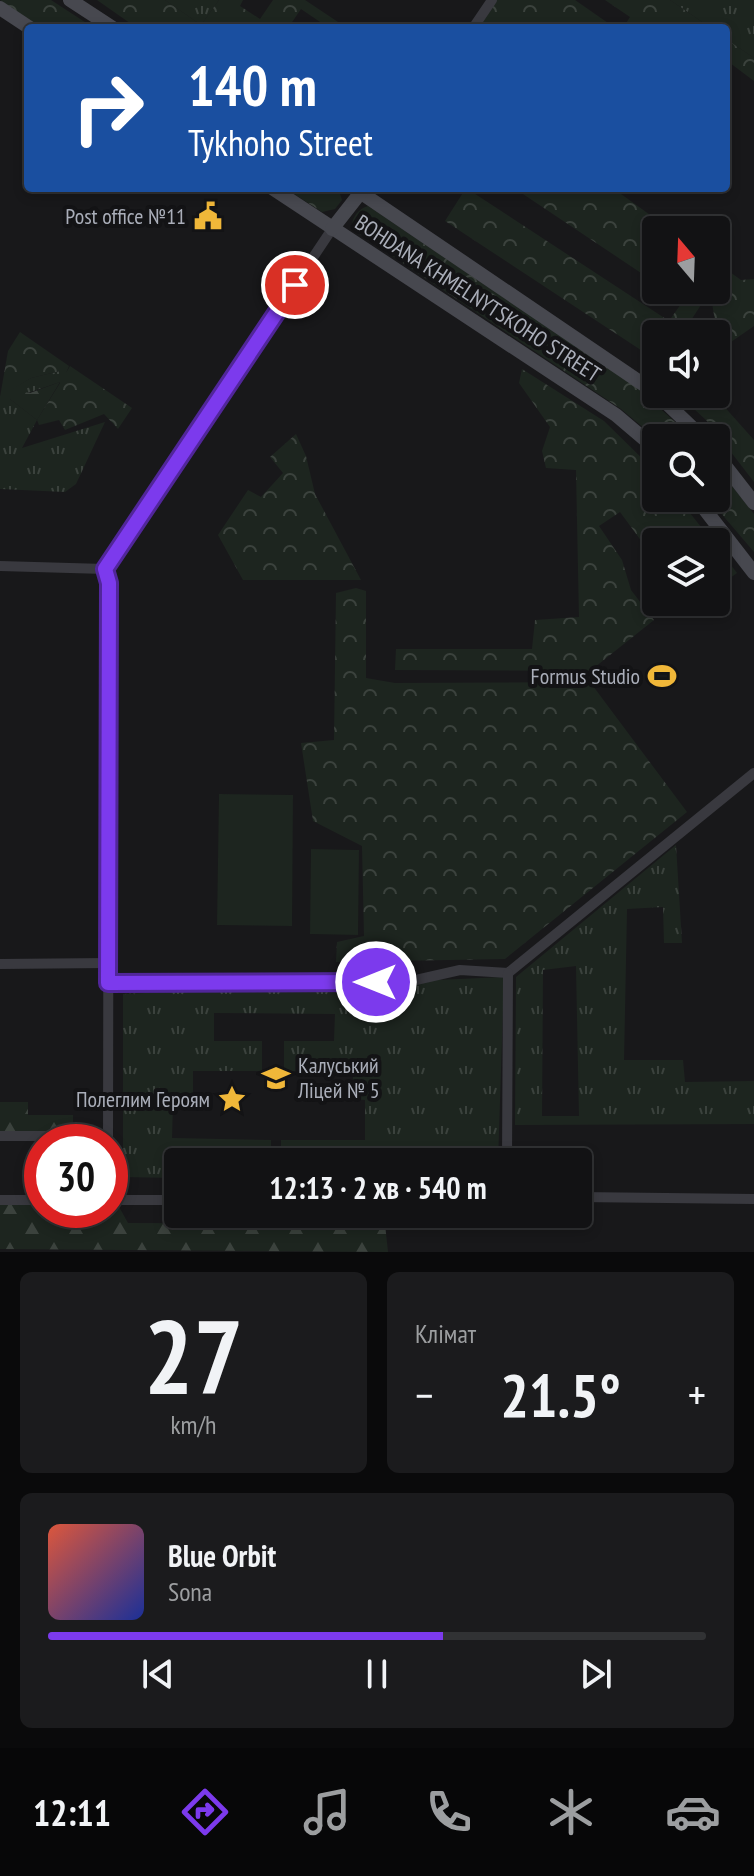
<!DOCTYPE html>
<html lang="uk">
<meta charset="utf-8">
<style>
body{margin:0;font-family:"PT Sans Narrow",sans-serif;background:#1b1b1d;color:#f1f3f6;height:100vh;display:flex;flex-direction:column;font-size:30px;white-space:nowrap}
*{box-sizing:border-box;margin:0}
p{font-size:26px;color:#9c9ea0}
.icon{flex:none;width:44px;height:44px;fill:none;stroke:currentColor;stroke-width:2;stroke-linecap:round;stroke-linejoin:round}
.map{position:relative;height:1252px;overflow:hidden}
.sheet{display:flex;flex-direction:column;gap:20px;padding:20px;background:#0a0a0b;flex:1}
.sheet>*{flex:none}
.hud{position:absolute;left:24px;top:24px;width:706px;height:168px;border-radius:8px;box-shadow:0 4px 12px #0003,0 0 0 2px #313234;background:#1a4fa0;color:#fff;overflow:hidden}
.needle{width:52px;rotate:341deg}
.fabs{position:absolute;left:642px;top:216px;display:grid;gap:16px}
.fabs a{display:grid;place-items:center;width:88px;height:88px;border-radius:8px;background:#121214;box-shadow:0 4px 12px #0003,0 0 0 2px #313234;font-size:40px}
.speed{position:absolute;left:24px;top:1124px;display:flex;gap:16px;font-size:40px;font-weight:700;text-align:center}
.speed>*{display:grid;place-content:center;width:104px;height:104px;border-radius:50%;background:#121214;box-shadow:0 4px 12px #0003,0 0 0 2px #313234;line-height:1}
.speed .limit{border:12px solid #d22;background:#fff;color:#111}
.pin{position:absolute;display:grid;place-items:center;width:68px;height:68px;color:#fff;margin:-34px;border:4px solid #fff;border-radius:50%;box-shadow:0 2px 8px #0007}
.me{position:absolute;width:88px;margin:-44px;rotate:270deg;stroke-linejoin:round;filter:drop-shadow(0 0 6px #0008)}
.turn{display:flex;align-items:center;gap:28px;height:168px;padding:0 32px;font-size:36px}
.turn .icon{width:104px;height:104px;stroke-width:2.5}
.turn b{display:block;font-size:56px;line-height:68px}
.big{font-size:60px;font-weight:800;line-height:1.1}
.sheet .tile{flex:1;display:flex;flex-direction:column;justify-content:center;gap:12px;min-width:0;padding:0 28px;border-radius:12px;background:#1b1b1d}
.sheet .dial{align-items:center;gap:0}
.dial b{font-size:104px;line-height:1}
.song{display:flex;align-items:center;gap:24px}
.cover{width:96px;height:96px;border-radius:12px;background:linear-gradient(135deg,hsl(10 70% 55%),hsl(230 70% 35%))}
.played{height:8px;border-radius:4px;background:linear-gradient(90deg,#7c3aed 60%,#313234 60%)}
.keys{display:flex;justify-content:space-around;direction:ltr}
.heat{display:flex;justify-content:space-between;align-items:center;font-size:44px;direction:ltr}
.sheet .tiles{flex:1;display:grid;gap:20px;grid-template-columns:1fr 1fr}
.tile:last-child{grid-column:span 2}
.trip{position:absolute;left:164px;top:1148px;width:428px;height:80px;border-radius:8px;background:#121214;box-shadow:0 4px 12px #0003,0 0 0 2px #313234;font-weight:800;line-height:80px;text-align:center}
.tabs{display:flex;height:128px;justify-content:space-around;align-items:center;background:#070708;color:#9c9ea0}
.tabs .icon{width:56px;height:56px}
.tabs .on{color:#7c3aed}
.tabs b{font-size:36px;color:#f1f3f6}
.map>svg:first-child{display:block}
.grass{fill:url(#grass-tufts);fill-rule:evenodd}
.forest{fill:url(#forest-firs)}
.park{fill:url(#park-crowns)}
.garden{fill:#1d251f}
.lines{fill:none;stroke-linecap:round;stroke-linejoin:round}
.street{stroke:#39393f;stroke-width:10}
.secondary{stroke:#47484f;stroke-width:14}
.route-casing{stroke:#51269a;stroke-width:20}
.route{stroke:#7c3aed;stroke-width:14}
.labels{text-anchor:middle;dominant-baseline:central;stroke-width:8;stroke-linejoin:round;paint-order:stroke}
.poi-label{font-size:22px;fill:#aaaeb9;stroke:#131315;text-anchor:end}
.street-label{font-size:22px;fill:#aaaeb9;stroke:#131315}
</style>
<div class="map">
<svg width="754" height="1252" viewBox="0 0 754 1252">
<defs>
<pattern id="grass-tufts" width="24" height="20" patternUnits="userSpaceOnUse" patternTransform="scale(2)"><rect width="24" height="20" fill="#1d251f"/><path d="M3 7l-1-3M5 7V3M7 7l1-3M15 17l-1-3M17 17v-4M19 17l1-3" fill="none" stroke="#3b423d"/></pattern>
<pattern id="forest-firs" width="22" height="20" patternUnits="userSpaceOnUse" patternTransform="scale(2)"><rect width="22" height="20" fill="#1d251f"/><path d="M5 1l3.5 6h-7zM16 11l3.5 6h-7z" fill="#3b423d"/></pattern>
<pattern id="park-crowns" width="20" height="18" patternUnits="userSpaceOnUse" patternTransform="scale(2)"><rect width="20" height="18" fill="#1d251f"/><path d="M2 6a3 3 0 1 1 6 0M12 15a3 3 0 1 1 6 0" fill="none" stroke="#3b423d"/></pattern>
</defs>
<rect width="100%" height="100%" fill="#18181a"/>
<g class="grass">
<polygon points="165,0 219,0 201,25"/>
<polygon points="670,0 754,0 754,58 726,39 726,28 711,28"/>
<polygon points="60,371 60,382 10,399 37,420 22,448 105,422 76,484 65,492 0,489 0,396 31,378"/>
<path d="M676,845L682,943H664L663,907L627,909L624,1060H683L685,1082L754,1081V1124L515,1125L516,977ZM576,966L579,1116H542L543,970Z"/>
<polygon points="504,977 498,1162 281,1162 281,1140 365,1140 365,1100 353,1099 353,1071 284,1071 284,1041 334,1041 335,1014 214,1013 214,1041 262,1041 262,1071 193,1071 193,1099 173,1101 172,1138 271,1140 271,1162 178,1162 178,1178 123,1177 123,994"/>
</g>
<g class="forest">
<polygon points="60,382 37,420 10,399 17,391 30,393"/>
<polygon points="0,1102 28,1102 28,1115 73,1115 73,1136 0,1136"/>
<polygon points="0,1205 42,1205 42,1210 110,1210 110,1205 118,1205 128,1223 385,1224 388,1252 0,1249"/>
</g>
<g class="park">
<polygon points="0,0 51,0 94,28 40,28"/>
<polygon points="97,0 165,0 201,25 219,0 243,0 240,6 260,19 273,0 305,0 347,28 329,28 301,9 288,28 137,28"/>
<polygon points="492,0 575,0 608,23 607,28 481,28 476,24"/>
<polygon points="605,0 670,0 711,28 623,28 630,17"/>
<polygon points="726,39 754,58 754,81 726,60"/>
<polygon points="285,188 338,188 342,200 335,209 322,212"/>
<polygon points="466,188 669,321 683,301 666,290 716,290 716,262 741,280 754,279 754,326 731,342 715,321 710,291 682,334 656,334 656,360 445,221"/>
<polygon points="514,188 625,188 621,194 671,230 656,230 656,283"/>
<path d="M368,206L636,387L693,438H656L621,409L352,229C351,218 358,209 368,206Z"/>
<polygon points="20,332 69,366 66,373 70,366 132,408 118,429 104,414 65,430 59,420 39,425 37,420 60,383 60,371 31,378 0,397 8,351"/>
<polygon points="522,369 604,421 656,472 656,498 678,498 713,542 656,542 656,561 620,512 599,526 622,560 631,590 654,620 590,671 395,670 396,649 532,649 535,620 579,617 576,470 546,468 542,451 550,427 519,383"/>
<polygon points="678,394 713,394 754,440 754,482 707,421"/>
<polygon points="296,434 306,456 315,494 361,580 243,580 218,535 248,490 261,497 283,473 270,457"/>
<polygon points="716,466 754,514 754,552 708,498 716,498"/>
<polygon points="716,546 737,573 716,588"/>
<polygon points="356,588 366,591 366,678 395,683 590,682 687,812 505,959 336,962 337,942 364,936 362,846 313,821 301,743 334,740 336,593"/>
</g>
<g class="garden">
<polygon points="219,794 293,795 292,926 217,925"/>
<polygon points="311,849 359,850 358,935 310,934"/>
</g>
<g class="lines">
<g class="street">
<polyline points="473,28 492,0"/>
<polyline points="0,566 105,569"/>
<polyline points="0,964 108,963"/>
<polyline points="108,983 407,982 460,970 508,973 754,773"/>
<polyline points="0,1136 108,1136"/>
<polyline points="108,1142 109,583 105,569 332,229"/>
<polyline points="507,1162 508,973"/>
<polyline points="578,1197 754,1199"/>
<polyline points="0,1200 42,1200"/>
<polyline points="110,1200 178,1200"/>
</g>
<g class="secondary">
<polyline points="70,0 113,28"/>
<polyline points="0,8 30,28"/>
<polyline points="272,188 616,415 656,449"/>
<polyline points="354,188 656,393"/>
<polyline points="332,229 361,192"/>
<polyline points="657,394 703,438"/>
<polyline points="716,454 754,503"/>
<polyline points="696,498 754,573"/>
</g>
</g>
<g class="lines">
<defs>
<polyline id="route" points="295,285 105,569 109,583 108,983 376,982"/>
</defs>
<use href="#route" class="route-casing"/>
<use href="#route" class="route"/>
</g>
<defs>
<symbol id="civic-bare" viewBox="-9 -9 18 18"><path d="M-.6-6.5H3V-4.5H.6V-3L4-1V1h2V6H-6V1h2V-1L-.6-3ZM-1.2 2.5V6h2.4V2.5Z" fill="#f0b739" stroke="#131315" stroke-width="2.5" paint-order="stroke"/></symbol>
<symbol id="stadium-bare" viewBox="-9 -9 18 18"><path d="M0-5a6.5 5 0 1 0 0 10a6.5 5 0 1 0 0-10ZM-3.5-1.8h7v3.6h-7Z" fill="#f0b739" stroke="#131315" stroke-width="2.5" paint-order="stroke"/></symbol>
<symbol id="school-bare" viewBox="-9 -9 18 18"><path d="M0-5L7-2L0 1L-7-2ZM-4 1L0 2.5L4 1V4Q0 6-4 4Z" fill="#f0b739" stroke="#131315" stroke-width="2.5" paint-order="stroke"/></symbol>
<symbol id="sight-bare" viewBox="-9 -9 18 18"><path d="M0-6L1.8-2.2L6-1.7L2.9 1.2L3.7 5.4L0 3.3L-3.7 5.4L-2.9 1.2L-6-1.7L-1.8-2.2Z" fill="#f0b739" stroke="#131315" stroke-width="2.5" paint-order="stroke"/></symbol>
</defs>
<g fill-rule="evenodd">
<use href="#civic-bare" x="188" y="196" width="40" height="40"/>
<use href="#stadium-bare" x="642" y="656" width="40" height="40"/>
<use href="#school-bare" x="256" y="1058" width="40" height="40"/>
<use href="#sight-bare" x="212" y="1079" width="40" height="40"/>
</g>
<g class="labels">
<g class="poi-label">
<text x="186" y="216">Post office №11</text>
<text x="640" y="676">Formus Studio</text>
<text x="298" y="1065" text-anchor="start">Калуський<tspan x="298" dy="25">Ліцей № 5</tspan></text>
<text x="210" y="1099">Полеглим Героям</text>
</g>
<g class="street-label">
<text transform="translate(478 298) rotate(33)">BOHDANA KHMELNYTSKOHO STREET</text>
</g>
</g>
</svg>
<div class="fabs">
<a><svg class="needle" viewBox="-14 -14 28 28"><path d="M0-13l5 13h-10z" fill="#e53935"/><path d="M0 13l5-13h-10z" fill="#9c9ea0"/></svg></a>
<a><svg class="icon" aria-label="sound" viewBox="0 0 24 24"><path d="M4 9h4l5-4v14l-5-4H4zM17 9q2 3 0 6"/></svg></a>
<a><svg class="icon" aria-label="search" viewBox="0 0 24 24"><circle cx="10" cy="10" r="6"/><path d="M15 15l6 6"/></svg></a>
<a><svg class="icon" aria-label="layers" viewBox="0 0 24 24"><path d="M12 4l9 5-9 5-9-5zM3 14l9 5 9-5"/></svg></a>
</div>
<div class="speed"><div class="limit">30</div></div>
<div class="pin" style="left:295px;top:285px;background:#d93025"><svg class="icon" aria-label="arrive" viewBox="0 0 24 24"><path d="M6 21V4h12l-3 4 3 4H6"/></svg></div>
<svg class="me" style="left:376px;top:982px" viewBox="-20 -20 40 40"><circle r="17" fill="#7c3aed" stroke="#fff" stroke-width="3"/><path d="M0-11L8 9 0 5-8 9z" fill="#fff"/></svg>
<div class="trip">12:13 · 2 хв · 540 m</div>
<div class="hud">
<div class="turn"><svg class="icon" aria-label="right" viewBox="0 0 24 24"><path d="M7 20v-9h11M14 6l5 5-5 5"/></svg><div><b>140 m</b>Tykhoho Street</div></div>
</div>
</div>
<section class="sheet">
<div class="tiles">
<div class="tile dial"><b>27</b><p>km/h</p></div>
<div class="tile"><p>Клімат</p>
<div class="heat"><a>−</a><b class="big">21.5°</b><a>+</a></div>
</div>
<div class="tile">
<div class="song"><i class="cover"></i><div><b>Blue Orbit</b><p>Sona</p></div></div>
<div class="played"></div>
<div class="keys"><svg class="icon" aria-label="previous" viewBox="0 0 24 24"><path d="M18 5L8 12l10 7zM5 5v14"/></svg><svg class="icon" aria-label="pause" viewBox="0 0 24 24"><path d="M8 5v14M16 5v14"/></svg><svg class="icon" aria-label="next" viewBox="0 0 24 24"><path d="M6 5l10 7-10 7zM19 5v14"/></svg></div>
</div>
</div>
</section>
<nav class="tabs">
<b>12:11</b>
<svg class="icon on" aria-label="directions" viewBox="0 0 24 24"><path d="M12 3l9 9-9 9-9-9zM9 14v-3h6M13 9l2 2-2 2"/></svg>
<svg class="icon" aria-label="music" viewBox="0 0 24 24"><path d="M9 18V5l10-2v13"/><circle cx="6" cy="18" r="3"/><circle cx="16" cy="16" r="3"/></svg>
<svg class="icon" aria-label="phone" viewBox="0 0 24 24"><path d="M5 4h4l2 5-3 2q2 4 5 5l2-3 5 2v4C11 20 4 13 5 4z"/></svg>
<svg class="icon" aria-label="climate" viewBox="0 0 24 24"><path d="M12 3v18M4 7l16 10M4 17L20 7"/></svg>
<svg class="icon" aria-label="car" viewBox="0 0 24 24"><path d="M5 17H2v-5l4-1 3-4h7l3 4 3 1v5h-3M9 17h6M6 11h13"/><circle cx="7" cy="17" r="2"/><circle cx="17" cy="17" r="2"/></svg>
</nav>
